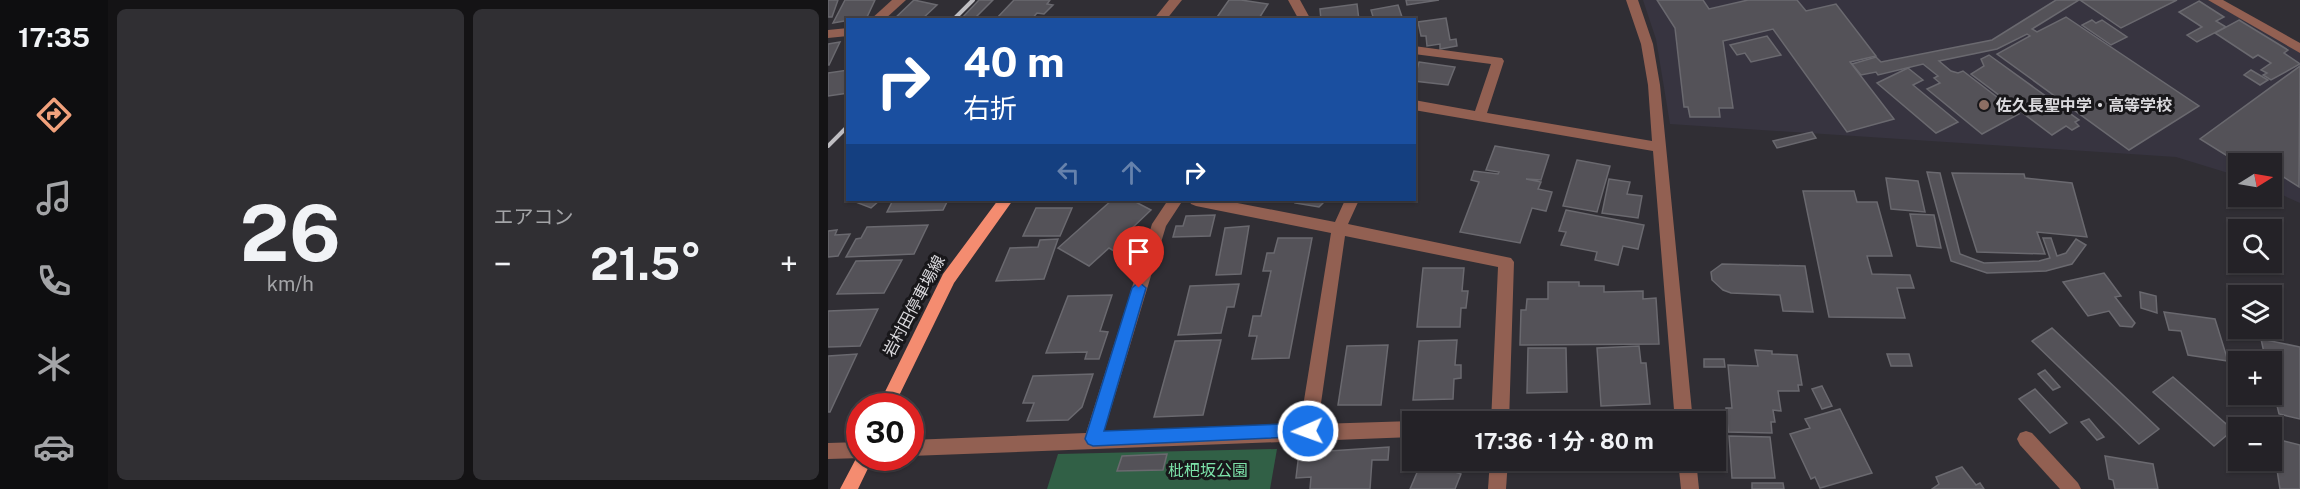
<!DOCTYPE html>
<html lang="ja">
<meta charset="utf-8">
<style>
body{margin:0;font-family:"Public Sans","Noto Sans JP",sans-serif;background:#302f33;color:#f1f3f6;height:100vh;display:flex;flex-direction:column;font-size:22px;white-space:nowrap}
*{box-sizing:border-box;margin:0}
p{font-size:20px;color:#a3a4a7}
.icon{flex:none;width:33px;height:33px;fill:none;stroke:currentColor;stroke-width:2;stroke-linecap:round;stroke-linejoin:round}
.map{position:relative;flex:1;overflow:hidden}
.sheet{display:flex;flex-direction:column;gap:9px;padding:9px;background:#141315;width:720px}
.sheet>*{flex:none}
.banner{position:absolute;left:18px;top:18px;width:570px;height:183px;border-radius:0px;box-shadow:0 2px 4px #0004,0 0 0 2px #413f44;background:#1a4fa0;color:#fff;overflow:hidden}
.needle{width:39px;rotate:79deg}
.controls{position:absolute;left:1400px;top:153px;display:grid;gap:12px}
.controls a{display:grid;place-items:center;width:54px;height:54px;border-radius:0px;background:#242227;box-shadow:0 2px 4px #0004,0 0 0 2px #413f44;font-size:30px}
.speed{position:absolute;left:18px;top:393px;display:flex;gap:12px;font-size:30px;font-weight:700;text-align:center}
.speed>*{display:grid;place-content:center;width:78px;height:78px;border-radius:50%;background:#242227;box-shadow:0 2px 4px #0004,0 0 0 2px #413f44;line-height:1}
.speed .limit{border:9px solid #d22;background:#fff;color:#111}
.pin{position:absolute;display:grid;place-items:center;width:51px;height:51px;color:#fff;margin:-62px -26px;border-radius:50% 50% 50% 0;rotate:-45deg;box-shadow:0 0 6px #0007}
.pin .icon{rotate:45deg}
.me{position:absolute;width:66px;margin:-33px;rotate:268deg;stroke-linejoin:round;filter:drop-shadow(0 0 4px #0008)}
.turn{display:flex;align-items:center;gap:21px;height:126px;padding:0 18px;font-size:27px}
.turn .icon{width:78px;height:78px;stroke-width:2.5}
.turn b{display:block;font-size:42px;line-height:51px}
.lanes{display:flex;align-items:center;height:57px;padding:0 18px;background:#0003;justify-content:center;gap:30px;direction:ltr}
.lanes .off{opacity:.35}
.big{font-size:45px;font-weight:700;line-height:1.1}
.sheet .card{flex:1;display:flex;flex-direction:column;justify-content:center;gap:9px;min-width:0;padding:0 21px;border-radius:9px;background:#302f33}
.sheet .dial{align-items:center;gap:0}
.dial b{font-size:78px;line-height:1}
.heat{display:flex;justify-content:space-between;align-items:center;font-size:33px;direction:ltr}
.sheet .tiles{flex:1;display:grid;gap:9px;grid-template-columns:repeat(2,1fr)}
.trip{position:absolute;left:574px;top:411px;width:324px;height:60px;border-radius:0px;background:#242227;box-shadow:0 2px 4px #0004,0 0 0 2px #413f44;font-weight:700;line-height:60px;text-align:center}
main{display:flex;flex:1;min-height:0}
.tab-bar{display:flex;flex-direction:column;width:108px;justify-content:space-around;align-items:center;background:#0e0e10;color:#a3a4a7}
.tab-bar .icon{width:42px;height:42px}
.tab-bar .active{color:#f1a17c}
.tab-bar b{font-size:27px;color:#f1f3f6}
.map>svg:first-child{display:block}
.built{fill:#373440}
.green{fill:#316046}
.building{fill:#545258;stroke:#6a696f;stroke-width:1.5}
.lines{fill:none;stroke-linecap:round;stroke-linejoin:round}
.minor{fill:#926052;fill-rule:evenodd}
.major{fill:#f48c70;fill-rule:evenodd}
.rail{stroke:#bfbec2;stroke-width:4}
.route{fill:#1a73e8;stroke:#114b97;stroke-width:1.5}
.education-dot{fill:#8d6e63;stroke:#18171a;stroke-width:2}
.labels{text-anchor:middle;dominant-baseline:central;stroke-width:6;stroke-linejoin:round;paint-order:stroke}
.poi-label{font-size:16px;font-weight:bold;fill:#dad9dd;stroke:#18171a;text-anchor:start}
.street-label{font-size:16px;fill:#dad9dd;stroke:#18171a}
.park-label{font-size:16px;fill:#7ce2a9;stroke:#18171a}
</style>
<main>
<nav class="tab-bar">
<b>17:35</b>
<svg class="icon active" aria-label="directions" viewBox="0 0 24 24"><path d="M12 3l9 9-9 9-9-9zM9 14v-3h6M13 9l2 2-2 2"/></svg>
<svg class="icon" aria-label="music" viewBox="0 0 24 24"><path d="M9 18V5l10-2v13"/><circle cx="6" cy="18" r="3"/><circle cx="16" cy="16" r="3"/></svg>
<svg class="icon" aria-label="phone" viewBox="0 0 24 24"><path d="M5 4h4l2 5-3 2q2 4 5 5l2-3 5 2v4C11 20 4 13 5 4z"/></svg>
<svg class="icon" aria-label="climate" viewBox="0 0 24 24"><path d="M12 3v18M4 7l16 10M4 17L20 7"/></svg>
<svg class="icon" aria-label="car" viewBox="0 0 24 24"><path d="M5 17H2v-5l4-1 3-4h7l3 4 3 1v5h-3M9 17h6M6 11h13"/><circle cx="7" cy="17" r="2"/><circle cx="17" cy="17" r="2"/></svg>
</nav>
<section class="sheet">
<div class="tiles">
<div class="card dial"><b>26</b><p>km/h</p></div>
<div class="card"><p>エアコン</p>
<div class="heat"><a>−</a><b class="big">21.5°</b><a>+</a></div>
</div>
</div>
</section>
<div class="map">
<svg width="1472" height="489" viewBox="0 0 1472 489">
<rect width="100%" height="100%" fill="#302e34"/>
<polygon class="built" points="815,0 1380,0 1472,51 1472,203 1443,190 1443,164 1410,164 1410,176 1348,157 842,124 828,39"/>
<polygon class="green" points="449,449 442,489 219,489 230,454"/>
<g class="building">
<polygon points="0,0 10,0 4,17 0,17"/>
<polygon points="17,0 47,0 39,17 5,23"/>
<polygon points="86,0 109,5 93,20 65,20"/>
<polygon points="151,0 165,0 145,20 132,20"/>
<polygon points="186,0 222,0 219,4 225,5 216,14 209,13 203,20 167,20"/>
<polygon points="401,0 413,0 440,4 430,20 387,20"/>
<polygon points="578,0 611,0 579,5"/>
<polygon points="829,0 875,0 881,9 920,0 969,0 978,11 1008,4 1048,56 1022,62 1066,119 1019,132 945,29 895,41 905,108 891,108 892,117 862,117 860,107 856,107 847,28"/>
<polygon points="1228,0 1251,0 1204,29 1209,32 1238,17 1371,106 1301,150 1169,54 1202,36 1199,34 1169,49 1111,61 1123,71 1130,73 1135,71 1191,114 1154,134 1099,89 1112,83 1106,78 1110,76 1095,64 1050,75 1048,72 1033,75 1024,64 1048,57 1053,62 1164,40"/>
<polygon points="1252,0 1349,0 1293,28"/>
<polygon points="1371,1 1396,17 1388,21 1398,27 1369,42 1359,35 1374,27 1351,12"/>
<polygon points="529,4 531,20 493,20 492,9"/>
<polygon points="570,5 575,20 546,20 543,10"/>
<polygon points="618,18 622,40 628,39 629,46 612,49 612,44 599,46 598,36 593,36 590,22"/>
<polygon points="1264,20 1268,23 1274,20 1299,37 1283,45 1254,25"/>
<polygon points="1411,20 1460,50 1456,53 1472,64 1443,80 1435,75 1439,73 1433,70 1443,63 1430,55 1425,58 1387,33"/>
<polygon points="939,36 953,55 923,62 917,53 909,55 902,45"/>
<polygon points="12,42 1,65 0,65 0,44"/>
<polygon points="1161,55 1251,120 1247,122 1251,126 1244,130 1238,126 1224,135 1143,74 1156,66 1153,59"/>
<polygon points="591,62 627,67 620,85 586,81"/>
<polygon points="1472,66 1471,187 1443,169 1443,164 1435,164 1428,159 1419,160 1401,157 1372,139"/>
<polygon points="1080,68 1095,80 1085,85 1130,122 1108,133 1049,83"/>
<polygon points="20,70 20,93 0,96 0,73"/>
<polygon points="1423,70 1440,80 1432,85 1416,75"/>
<polygon points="984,132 988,138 949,148 945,141"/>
<polygon points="667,146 721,155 713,180 698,179 713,182 710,189 724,192 718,211 704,208 692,243 632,232 651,182 643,180 646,171 670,174 671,172 658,170"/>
<polygon points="749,160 782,166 769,212 735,206"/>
<polygon points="1099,172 1112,173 1132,254 1156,263 1211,261 1222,258 1215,238 1223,238 1229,256 1238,253 1248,239 1258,245 1244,264 1218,271 1159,273 1123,261"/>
<polygon points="1124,173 1196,174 1197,178 1244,183 1259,237 1209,232 1217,254 1149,252"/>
<polygon points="1058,178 1090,181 1097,212 1063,209"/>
<polygon points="781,179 802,182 799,194 814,196 810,218 774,213"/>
<polygon points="975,191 1026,191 1029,202 1049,202 1064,256 1039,256 1044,274 1082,275 1086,288 1069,288 1077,318 1001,317"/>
<polygon points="27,200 52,200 43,208 25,201"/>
<polygon points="65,200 120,200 115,210 59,212"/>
<polygon points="284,200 304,200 323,210 300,232 309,237 291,254 281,248 261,266 230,248"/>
<polygon points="468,200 498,200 491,207 467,203"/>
<polygon points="208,208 244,208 232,236 195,236"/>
<polygon points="738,210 816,225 810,249 795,246 790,265 767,260 769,252 733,245 738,232 731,231"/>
<polygon points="1082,214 1106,215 1113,248 1089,246"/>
<polygon points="387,215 382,236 345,237 348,226 355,226 358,216"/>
<polygon points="100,225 86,254 18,257 28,239 33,238 39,227"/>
<polygon points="421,226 413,274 388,275 397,228"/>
<polygon points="9,230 7,235 22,234 10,256 0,257 0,231"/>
<polygon points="450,238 484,238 461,358 424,359 429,336 421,336 425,316 433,316 443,271 435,271 439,253 446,253"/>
<polygon points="230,239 216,279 168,281 182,248 210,247 212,240"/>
<polygon points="74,260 56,293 9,294 28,261"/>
<polygon points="894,264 977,266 985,312 955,311 952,295 903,293 895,290 884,280 883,272"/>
<polygon points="595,268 636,268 634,291 640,291 638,308 633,308 632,327 589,327"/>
<polygon points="1276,273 1293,296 1287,297 1307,323 1304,327 1292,326 1281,311 1260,316 1235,282"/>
<polygon points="720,282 751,282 751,286 776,286 776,292 815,291 815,299 828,298 831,344 692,345 693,310 698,310 699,299 720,299"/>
<polygon points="411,284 406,307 399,307 393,333 350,335 362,286"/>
<polygon points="1312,292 1328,296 1329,313 1313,308"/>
<polygon points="284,295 272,331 280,332 271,359 257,359 259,352 218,353 240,296"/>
<polygon points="50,309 32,346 0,347 0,311"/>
<polygon points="1336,312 1387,319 1400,361 1360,355 1353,331 1341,330"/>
<polygon points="1224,328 1331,429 1311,444 1204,341"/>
<polygon points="1433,339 1472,347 1472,419 1451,414 1443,381 1443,362 1438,362"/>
<polygon points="393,340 375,415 326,417 347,341"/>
<polygon points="629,340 627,365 633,365 633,378 626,379 625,399 585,400 591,341"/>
<polygon points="560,345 553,405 510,405 519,346"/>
<polygon points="811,346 813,363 818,363 822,404 773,406 769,348"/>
<polygon points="700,348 738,348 739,392 699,393"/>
<polygon points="927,350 944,351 944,354 969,355 974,385 970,385 971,391 950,391 953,411 945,410 947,422 943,422 944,433 900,432 898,408 904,408 900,365 930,366"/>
<polygon points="29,354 2,412 0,412 0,356"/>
<polygon points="1059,354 1081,354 1084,366 1063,366"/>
<polygon points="876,359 896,359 897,367 876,367"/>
<polygon points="1217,370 1232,387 1225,390 1210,374"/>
<polygon points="265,374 254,407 240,420 199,421 206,403 195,403 205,376"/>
<polygon points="1345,377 1405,430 1386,446 1325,392"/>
<polygon points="994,386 1004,406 994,409 984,389"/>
<polygon points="1207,389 1239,423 1222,433 1191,399"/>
<polygon points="1012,409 1044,473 992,488 987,477 983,479 962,434 982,428 977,419"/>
<polygon points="1261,419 1276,437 1269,440 1253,422"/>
<polygon points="901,436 942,437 947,478 904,478"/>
<polygon points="1444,438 1472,445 1472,489 1452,489"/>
<polygon points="561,447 560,460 544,460 542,489 482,489 483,477 468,478 471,453"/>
<polygon points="339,454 335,470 289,471 294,456"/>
<polygon points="1277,456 1325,464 1330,489 1287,489 1285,480 1281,479"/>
<polygon points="594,461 633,474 627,489 582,489"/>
<polygon points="1134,467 1148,485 1152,483 1156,489 1104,489 1111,484 1108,477"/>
<polygon points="924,483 955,483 956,489 924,489"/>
</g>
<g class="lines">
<g class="minor">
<polygon points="64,0 78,0 56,20 42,20"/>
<polygon points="341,0 354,0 338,20 325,20"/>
<polygon points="460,0 472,0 483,20 471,20"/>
<polygon points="798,0 810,0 825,44 832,85 865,422 847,422 825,151 586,110 586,100 647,111 663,64 586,54 586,46 674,58 676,61 659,113 824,141 820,85 813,44"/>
<polygon points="1380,0 1395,0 1472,43 1472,53"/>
<polygon points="20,28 20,36 0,38 0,30"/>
<polygon points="340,200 355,200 338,226 276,432 472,425 503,233 368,206 363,204 361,200 394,200 507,222 517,200 531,200 520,224 683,258 686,262 681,422 663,422 670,267 517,236 490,424 585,421 585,437 82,456 82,440 258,433 324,224"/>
<polygon points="1198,431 1204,433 1250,483 1253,489 1232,489 1192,445 1189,439 1192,433"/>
<polygon points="32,442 32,458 34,458 0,459 0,443"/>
<polygon points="662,460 680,460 678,489 660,489"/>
<polygon points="850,460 868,460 871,489 853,489"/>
</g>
<g class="major">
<polygon points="170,200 185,200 126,283 66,406 50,406 115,274"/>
<polygon points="32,451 32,458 45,458 30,489 12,489"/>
</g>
<g class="rail">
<polyline points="125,20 145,0"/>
<polyline points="0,146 20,126"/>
</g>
</g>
<polygon class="route" points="311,282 318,288 276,431 480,423 486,425 488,431 486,436 265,446 260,444 257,439 304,288"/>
<circle class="education-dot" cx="1156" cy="105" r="6"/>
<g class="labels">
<g class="poi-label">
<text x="1168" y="105">佐久長聖中学・高等学校</text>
</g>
<g class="street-label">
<text transform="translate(86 306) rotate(-62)">岩村田停車場線</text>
</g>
<g class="park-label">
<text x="380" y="470">枇杷坂公園</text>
</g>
</g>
</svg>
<div class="controls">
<a><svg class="needle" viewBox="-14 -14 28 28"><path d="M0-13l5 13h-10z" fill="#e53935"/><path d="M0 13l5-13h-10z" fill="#a3a4a7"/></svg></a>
<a><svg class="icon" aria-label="search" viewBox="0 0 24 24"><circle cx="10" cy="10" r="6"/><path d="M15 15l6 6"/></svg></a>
<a><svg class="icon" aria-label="layers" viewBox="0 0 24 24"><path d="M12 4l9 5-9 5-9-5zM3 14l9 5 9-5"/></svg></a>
<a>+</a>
<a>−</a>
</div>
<div class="speed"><div class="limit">30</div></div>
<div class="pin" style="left:311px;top:288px;background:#d93025"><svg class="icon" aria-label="arrive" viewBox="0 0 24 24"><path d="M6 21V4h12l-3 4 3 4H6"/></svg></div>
<svg class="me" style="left:480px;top:431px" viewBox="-20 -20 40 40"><circle r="17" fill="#1a73e8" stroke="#fff" stroke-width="3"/><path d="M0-11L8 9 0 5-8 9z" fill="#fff"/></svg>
<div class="trip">17:36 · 1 分 · 80 m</div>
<div class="banner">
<div class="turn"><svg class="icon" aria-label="right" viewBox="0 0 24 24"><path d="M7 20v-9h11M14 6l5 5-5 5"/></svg><div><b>40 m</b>右折</div></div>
<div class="lanes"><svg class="icon off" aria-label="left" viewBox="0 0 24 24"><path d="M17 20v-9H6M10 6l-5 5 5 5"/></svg><svg class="icon off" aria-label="ahead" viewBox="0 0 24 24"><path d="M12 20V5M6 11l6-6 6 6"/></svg><svg class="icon" aria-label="right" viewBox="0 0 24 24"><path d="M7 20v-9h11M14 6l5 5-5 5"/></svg></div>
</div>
</div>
</main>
